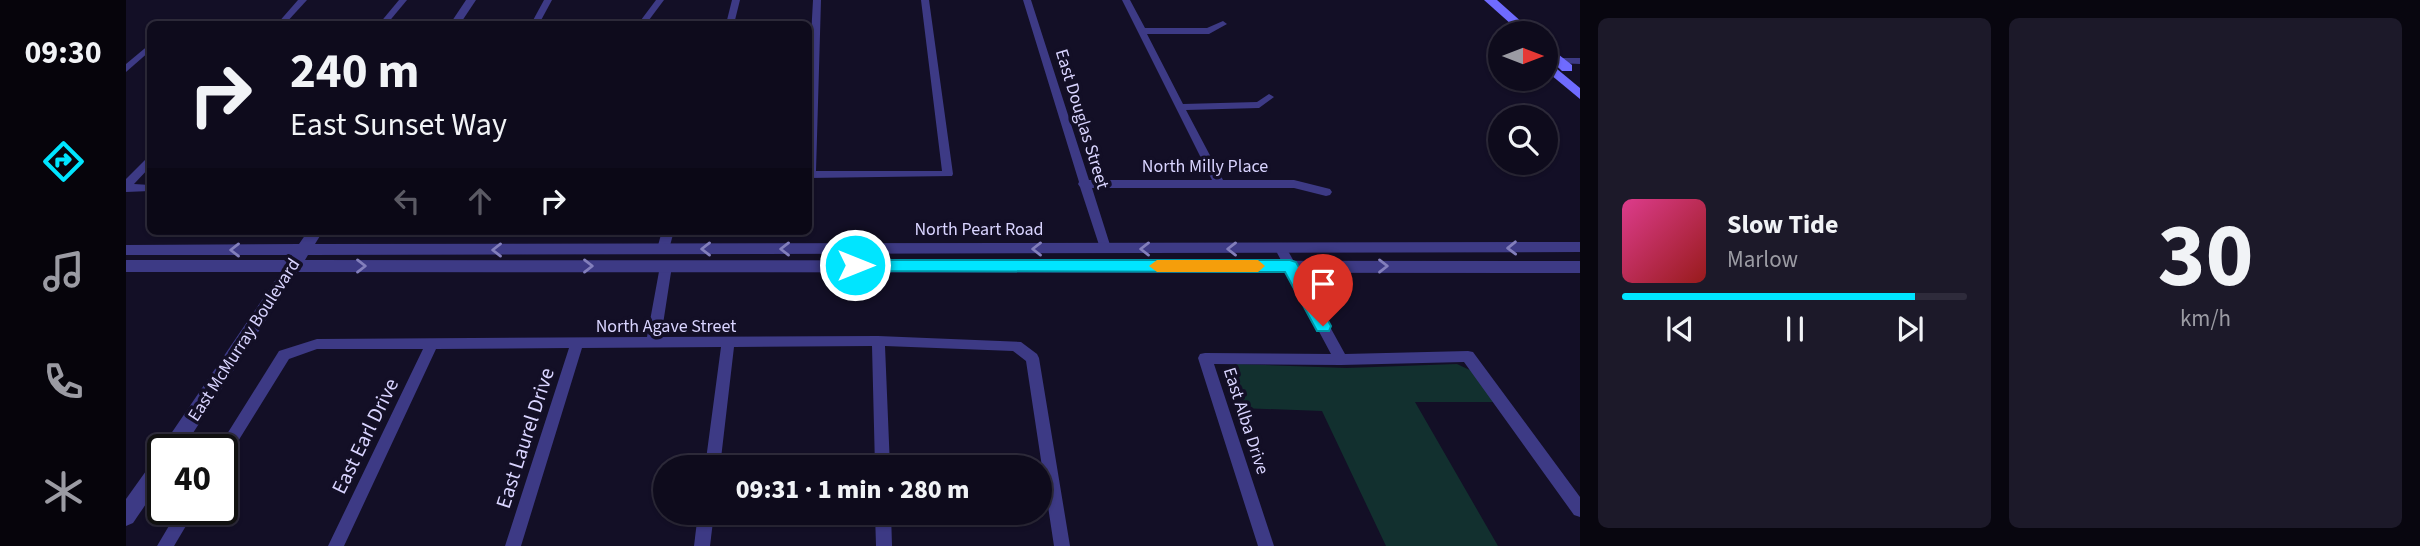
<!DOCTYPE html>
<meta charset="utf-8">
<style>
body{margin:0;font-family:"Source Sans 3",sans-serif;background:#1c1929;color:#f1f3f6;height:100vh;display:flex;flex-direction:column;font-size:26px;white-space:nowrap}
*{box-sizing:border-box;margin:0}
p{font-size:23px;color:#9b9ba3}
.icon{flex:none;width:38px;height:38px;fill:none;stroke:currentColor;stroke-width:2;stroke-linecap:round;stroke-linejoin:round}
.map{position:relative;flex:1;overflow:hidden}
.drawer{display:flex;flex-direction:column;gap:18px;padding:18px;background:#08060f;width:840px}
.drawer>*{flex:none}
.banner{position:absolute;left:21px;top:21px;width:665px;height:214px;border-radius:10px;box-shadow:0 2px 5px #0004,0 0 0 2px #2e2b3b;background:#0e0b1c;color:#f1f3f6;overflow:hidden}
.needle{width:46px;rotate:90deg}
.controls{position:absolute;left:1362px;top:21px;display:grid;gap:14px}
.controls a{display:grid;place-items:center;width:70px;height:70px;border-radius:50%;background:#0e0b1c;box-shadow:0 2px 5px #0004,0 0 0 2px #2e2b3b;font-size:35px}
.speed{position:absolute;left:21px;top:434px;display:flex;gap:14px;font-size:35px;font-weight:700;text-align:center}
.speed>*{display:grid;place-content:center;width:91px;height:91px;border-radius:50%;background:#0e0b1c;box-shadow:0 2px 5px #0004,0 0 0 2px #2e2b3b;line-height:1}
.speed .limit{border:4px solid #111;border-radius:10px;background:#fff;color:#111}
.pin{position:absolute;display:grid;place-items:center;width:60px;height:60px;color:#fff;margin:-72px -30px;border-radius:50% 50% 50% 0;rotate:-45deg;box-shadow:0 0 7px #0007}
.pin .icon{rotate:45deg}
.me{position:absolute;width:77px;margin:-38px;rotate:90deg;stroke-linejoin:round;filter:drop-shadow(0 0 5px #0008)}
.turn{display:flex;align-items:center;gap:24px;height:147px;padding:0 28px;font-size:32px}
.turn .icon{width:91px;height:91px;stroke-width:2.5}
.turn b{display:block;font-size:49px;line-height:60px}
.lanes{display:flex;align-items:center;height:66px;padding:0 28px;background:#0003;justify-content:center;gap:35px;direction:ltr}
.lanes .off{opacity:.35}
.drawer .tile{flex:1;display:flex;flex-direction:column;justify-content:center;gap:10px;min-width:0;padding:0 24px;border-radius:10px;background:#1c1929}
.drawer .dial{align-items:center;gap:0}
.dial b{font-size:91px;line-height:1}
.song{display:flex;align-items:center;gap:21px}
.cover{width:84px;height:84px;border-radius:10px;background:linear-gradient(135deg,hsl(330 70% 55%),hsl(0 70% 35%))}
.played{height:7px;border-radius:4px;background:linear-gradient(90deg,#00e5ff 85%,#2e2b3b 85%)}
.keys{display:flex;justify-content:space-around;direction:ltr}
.drawer .tiles{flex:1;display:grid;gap:18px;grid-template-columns:repeat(2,1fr)}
.trip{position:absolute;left:527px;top:455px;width:399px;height:70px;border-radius:35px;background:#0e0b1c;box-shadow:0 2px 5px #0004,0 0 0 2px #2e2b3b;font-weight:800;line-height:70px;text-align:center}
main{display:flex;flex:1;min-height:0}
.tab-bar{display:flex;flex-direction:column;width:126px;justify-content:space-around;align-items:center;background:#06040b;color:#9b9ba3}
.tab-bar .icon{width:49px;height:49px}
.tab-bar .current{color:#00e5ff}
.tab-bar b{font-size:32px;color:#f1f3f6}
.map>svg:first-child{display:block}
.green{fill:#12302f}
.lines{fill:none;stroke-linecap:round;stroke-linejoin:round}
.minor{fill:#3d3a85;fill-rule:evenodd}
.tertiary{fill:#3d3a85;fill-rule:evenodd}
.secondary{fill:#6f6bff;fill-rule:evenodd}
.oneway{stroke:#837fbc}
.route{fill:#00e5ff;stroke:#0095a6;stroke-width:2}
.slow{fill:#f59e0b}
.labels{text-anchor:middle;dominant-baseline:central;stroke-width:7;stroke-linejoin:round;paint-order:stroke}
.street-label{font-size:18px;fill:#d9d4ff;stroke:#130f26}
.near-street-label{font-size:21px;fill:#d9d4ff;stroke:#130f26}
</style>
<main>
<nav class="tab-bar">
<b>09:30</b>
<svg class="icon current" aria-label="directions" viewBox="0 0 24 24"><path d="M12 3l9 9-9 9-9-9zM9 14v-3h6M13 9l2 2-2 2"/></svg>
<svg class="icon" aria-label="music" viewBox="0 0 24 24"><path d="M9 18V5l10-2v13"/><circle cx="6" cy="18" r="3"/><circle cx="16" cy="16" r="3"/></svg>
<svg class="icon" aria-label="phone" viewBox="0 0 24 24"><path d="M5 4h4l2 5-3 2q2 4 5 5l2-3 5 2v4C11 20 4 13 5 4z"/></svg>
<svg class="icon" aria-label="climate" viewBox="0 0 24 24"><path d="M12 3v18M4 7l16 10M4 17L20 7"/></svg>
</nav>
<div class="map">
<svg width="1454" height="546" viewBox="0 0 1454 546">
<rect width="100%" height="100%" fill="#130f26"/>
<polygon class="green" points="1109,364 1220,368 1331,364 1348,372 1367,402 1289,402 1372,546 1260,546 1196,411 1114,408 1101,372 1103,366"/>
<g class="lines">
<g class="minor">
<polygon points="172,0 181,0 159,24 151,24"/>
<polygon points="273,0 281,0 261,24 253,24"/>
<polygon points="418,0 426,0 413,24 405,24"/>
<polygon points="530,0 538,0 520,24 512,24"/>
<polygon points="606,0 614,0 608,24 600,24"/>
<polygon points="687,0 695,0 690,171 816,171 795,0 803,0 827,174 826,176 682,178 682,92"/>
<polygon points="897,0 905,0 963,180 1086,180 996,0 1004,0 1019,28 1081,28 1097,21 1101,24 1083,34 1021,34 1057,104 1131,102 1143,94 1148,97 1133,108 1060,110 1097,180 1168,180 1204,189 1206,192 1204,195 1200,196 1168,188 966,188 985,248 983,251 975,251 954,187 952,184 953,182"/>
<polygon points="24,44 24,51 0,72 0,64"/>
<polygon points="1434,58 1454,58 1454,64 1431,63 1429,61"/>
<polygon points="24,158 24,167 8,184 24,185 24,191 0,192 0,179 20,159"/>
<polygon points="536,231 548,231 543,249 537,253 531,249"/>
<polygon points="1155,245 1161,249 1219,354 1342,351 1347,352 1454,497 1454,517 1448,515 1338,362 1215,365 1088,364 1148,546 1132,546 1072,358 1074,354 1079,353 1205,354 1149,249"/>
<polygon points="540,262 546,266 535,337 752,336 895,342 911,354 913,358 944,546 928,546 900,361 887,351 759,346 764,467 749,467 746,346 608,347 594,467 579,467 595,347 456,348 395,546 379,546 443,348 310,349 218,546 202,546 297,349 191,349 163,359 101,459 96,461 96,450 91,450 153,351 191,339 521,337 534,266"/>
<polygon points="53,509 70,509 48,546 31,546"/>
<polygon points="572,513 588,513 584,546 568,546"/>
<polygon points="749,513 765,513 766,546 750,546"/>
</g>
<g class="tertiary">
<polygon points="340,0 350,0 334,24 324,24"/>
<polygon points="182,231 197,231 189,244 1454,242 1454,252 182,255 179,260 1454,261 1454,273 171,272 56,450 37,450 37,453 35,450 38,444 155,272 0,272 0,260 162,260 166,255 0,255 0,245 173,244"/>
<polygon points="37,454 37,479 7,523 0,526 0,499 30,457"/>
</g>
<g class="secondary">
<polygon points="1358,0 1371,0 1408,33 1395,33"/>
<polygon points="1419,44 1446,65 1446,71 1436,71 1419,55"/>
<polygon points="1419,59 1454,88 1454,99 1419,70"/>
</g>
</g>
<defs><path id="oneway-chevron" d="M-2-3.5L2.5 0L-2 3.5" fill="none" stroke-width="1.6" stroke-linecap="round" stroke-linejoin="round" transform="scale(1.75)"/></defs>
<g class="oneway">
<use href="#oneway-chevron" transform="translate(1386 248) rotate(179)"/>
<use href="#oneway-chevron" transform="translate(580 249) rotate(180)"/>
<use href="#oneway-chevron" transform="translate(659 249) rotate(180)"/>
<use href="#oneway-chevron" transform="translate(911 249) rotate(180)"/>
<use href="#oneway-chevron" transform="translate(1019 249) rotate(-180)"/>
<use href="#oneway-chevron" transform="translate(1106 249) rotate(-180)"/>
<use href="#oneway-chevron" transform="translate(109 250) rotate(-180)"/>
<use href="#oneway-chevron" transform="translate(371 250) rotate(180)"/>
<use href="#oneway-chevron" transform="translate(235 266)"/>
<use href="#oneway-chevron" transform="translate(462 266)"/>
<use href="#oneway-chevron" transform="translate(1257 266)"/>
</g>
<polygon class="route" points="729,260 1164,260 1170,262 1205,326 1203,331 1191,331 1159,272 729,271 721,265"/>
<polygon class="slow" points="1031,260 1132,260 1139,266 1132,272 1031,272 1023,266"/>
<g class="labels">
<g class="street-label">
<text transform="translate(956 119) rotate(73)">East Douglas Street</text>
<text x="1079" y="166">North Milly Place</text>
<text x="853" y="229">North Peart Road</text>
<text x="540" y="326">North Agave Street</text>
<text transform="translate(118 340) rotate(-57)">East McMurray Boulevard</text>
<text transform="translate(1120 421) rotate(72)">East Alba Drive</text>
</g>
<g class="near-street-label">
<text transform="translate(239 436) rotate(-64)">East Earl Drive</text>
<text transform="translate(399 438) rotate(-72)">East Laurel Drive</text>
</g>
</g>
</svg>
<div class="controls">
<a><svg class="needle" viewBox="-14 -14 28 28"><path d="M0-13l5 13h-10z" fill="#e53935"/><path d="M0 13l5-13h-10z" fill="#9b9ba3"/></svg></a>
<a><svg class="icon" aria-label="search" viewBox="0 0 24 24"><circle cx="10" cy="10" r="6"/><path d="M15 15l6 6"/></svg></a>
</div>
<div class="speed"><div class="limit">40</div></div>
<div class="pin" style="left:1197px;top:326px;background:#d93025"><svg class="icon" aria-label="arrive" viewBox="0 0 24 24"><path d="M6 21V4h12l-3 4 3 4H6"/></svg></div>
<svg class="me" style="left:729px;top:265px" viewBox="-20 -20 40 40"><circle r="17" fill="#00e5ff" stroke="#fff" stroke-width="3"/><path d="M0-11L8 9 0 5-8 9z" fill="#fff"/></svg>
<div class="trip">09:31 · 1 min · 280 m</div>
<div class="banner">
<div class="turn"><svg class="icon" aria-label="right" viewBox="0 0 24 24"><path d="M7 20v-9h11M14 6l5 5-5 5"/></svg><div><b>240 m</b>East Sunset Way</div></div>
<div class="lanes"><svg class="icon off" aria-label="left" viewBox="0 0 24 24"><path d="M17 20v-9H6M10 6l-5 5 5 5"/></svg><svg class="icon off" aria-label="ahead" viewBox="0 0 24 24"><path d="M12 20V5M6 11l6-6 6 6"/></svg><svg class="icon" aria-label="right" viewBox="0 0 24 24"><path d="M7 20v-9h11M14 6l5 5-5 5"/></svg></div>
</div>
</div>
<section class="drawer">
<div class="tiles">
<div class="tile">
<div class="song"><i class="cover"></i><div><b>Slow Tide</b><p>Marlow</p></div></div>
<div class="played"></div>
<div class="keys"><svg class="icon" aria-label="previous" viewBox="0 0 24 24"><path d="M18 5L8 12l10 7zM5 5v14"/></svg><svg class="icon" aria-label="pause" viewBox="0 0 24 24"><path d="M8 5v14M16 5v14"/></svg><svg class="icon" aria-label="next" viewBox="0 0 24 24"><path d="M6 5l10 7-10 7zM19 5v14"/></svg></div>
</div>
<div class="tile dial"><b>30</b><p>km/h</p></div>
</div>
</section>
</main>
